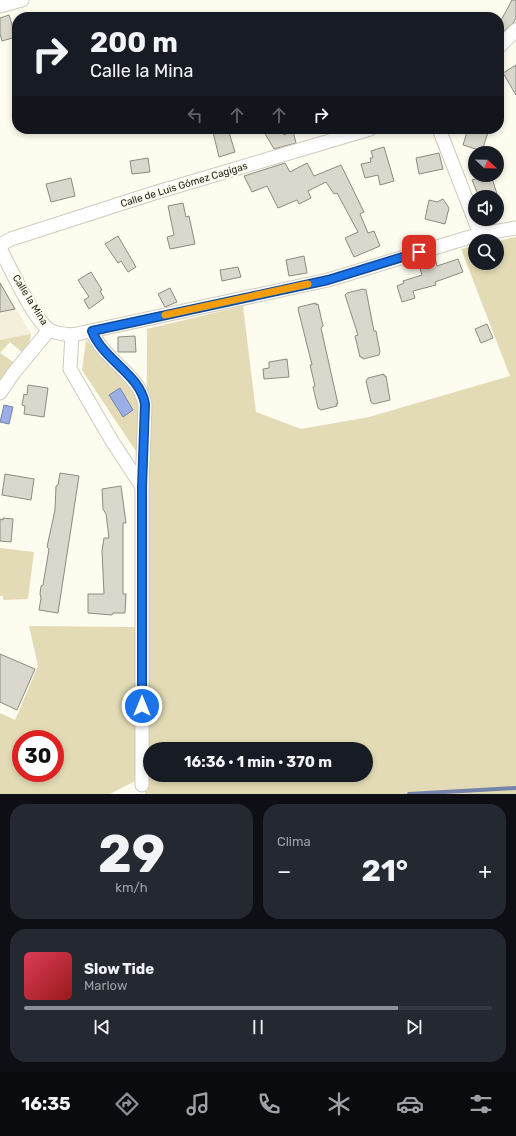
<!DOCTYPE html>
<html lang="es">
<meta charset="utf-8">
<style>
body{margin:0;font-family:Rubik,sans-serif;background:#242831;color:#f1f3f6;height:100vh;display:flex;flex-direction:column;font-size:15px;white-space:nowrap}
*{box-sizing:border-box;margin:0}
p{font-size:13px;color:#9ea1a6}
.icon{flex:none;width:22px;height:22px;fill:none;stroke:currentColor;stroke-width:2;stroke-linecap:round;stroke-linejoin:round}
.map{position:relative;height:794px;overflow:hidden}
.drawer{display:flex;flex-direction:column;gap:10px;padding:10px;background:#0d0f14;flex:1}
.drawer>*{flex:none}
.hud{position:absolute;left:12px;top:12px;width:492px;height:122px;border-radius:16px;box-shadow:0 2px 6px #0003;background:#171b24;color:#f1f3f6;overflow:hidden}
.needle{width:26px;rotate:112deg}
.fabs{position:absolute;left:468px;top:146px;display:grid;gap:8px}
.fabs a{display:grid;place-items:center;width:36px;height:36px;border-radius:50%;background:#171b24;box-shadow:0 2px 6px #0003;font-size:20px}
.speed{position:absolute;left:12px;top:730px;display:flex;gap:8px;font-size:20px;font-weight:700;text-align:center}
.speed>*{display:grid;place-content:center;width:52px;height:52px;border-radius:50%;background:#171b24;box-shadow:0 2px 6px #0003;line-height:1}
.speed .limit{border:6px solid #d22;background:#fff;color:#111}
.pin{position:absolute;display:grid;place-items:center;width:34px;height:34px;color:#fff;margin:-17px;border-radius:8px;box-shadow:0 2px 6px #0006}
.me{position:absolute;width:44px;margin:-22px;rotate:0deg;stroke-linejoin:round;filter:drop-shadow(0 0 3px #0008)}
.turn{display:flex;align-items:center;gap:14px;height:84px;padding:0 12px;font-size:18px}
.turn .icon{width:52px;height:52px;stroke-width:2.5}
.turn b{display:block;font-size:28px;line-height:34px}
.lanes{display:flex;align-items:center;height:38px;padding:0 12px;background:#0003;justify-content:center;gap:20px;direction:ltr}
.lanes .off{opacity:.35}
.big{font-size:30px;font-weight:700;line-height:1.1}
.drawer .widget{flex:1;display:flex;flex-direction:column;justify-content:center;gap:6px;min-width:0;padding:0 14px;border-radius:16px;background:#242831}
.drawer .dial{align-items:center;gap:0}
.dial b{font-size:52px;line-height:1}
.song{display:flex;align-items:center;gap:12px}
.cover{width:48px;height:48px;border-radius:6px;background:linear-gradient(135deg,hsl(350 70% 55%),hsl(0 70% 35%))}
.played{height:4px;border-radius:2px;background:linear-gradient(90deg,#8c9099 80%,#363941 80%)}
.keys{display:flex;justify-content:space-around;direction:ltr}
.heat{display:flex;justify-content:space-between;align-items:center;font-size:22px;direction:ltr}
.drawer .tiles{flex:1;display:grid;gap:10px;grid-template-columns:1fr 1fr}
.widget:last-child{grid-column:span 2}
.trip{position:absolute;left:143px;top:742px;width:230px;height:40px;border-radius:20px;background:#171b24;box-shadow:0 2px 6px #0003;font-weight:700;line-height:40px;text-align:center}
.dock{display:flex;height:64px;justify-content:space-around;align-items:center;background:#090b0e;color:#9ea1a6}
.dock .icon{width:28px;height:28px}
.dock .current{color:#8c9099}
.dock b{font-size:18px;color:#f1f3f6}
.map>svg:first-child{display:block}
.built{fill:#f3efdb}
.green{fill:#e2dbb5;fill-rule:evenodd}
.water{fill:#9baee5;stroke:#7784a9}
.lines{fill:none;stroke-linecap:round;stroke-linejoin:round}
.stream{stroke:#7784a9;stroke-width:4}
.building{fill:#dad8cc;stroke:#8d8a7f}
.minor-casing{stroke:#cecbbf;stroke-width:15}
.minor{stroke:#fff;stroke-width:13}
.route-casing{stroke:#114b97;stroke-width:10}
.route{stroke:#1a73e8;stroke-width:7}
.slow{stroke:#f59e0b;stroke-width:7}
.labels{text-anchor:middle;dominant-baseline:central;stroke-width:4;stroke-linejoin:round;paint-order:stroke}
.street-label{font-size:10px;fill:#23221d;stroke:#fefcef}
</style>
<div class="map">
<svg width="516" height="794" viewBox="0 0 516 794">
<rect width="100%" height="100%" fill="#fefcef"/>
<polygon class="built" points="0,281 31,334 30,339 23,353 10,342 0,353 0,365"/>
<g class="green">
<path d="M516,237V794H145L147,329L243,306L256,412L301,429L369,417L510,376L461,249L475,246V263H497V241ZM150,749H366V775H150Z"/>
<polygon points="31,334 29,345 23,353 10,342 0,353 15,363 0,384 0,340"/>
<polygon points="86,340 123,377 138,398 141,459 82,370"/>
<polygon points="0,548 34,552 28,599 3,600 3,596 0,596"/>
<path d="M29,626L135,627L139,779L110,794H0V713L15,720L38,666ZM21,739H55V773H21Z"/>
</g>
<g class="water">
<polygon points="120,388 133,410 123,417 109,395"/>
<polygon points="4,405 13,407 9,424 0,422"/>
</g>
<g class="lines">
<polyline class="stream" points="409,794 516,788"/>
</g>
<g class="building">
<polygon points="512,0 516,0 516,18 514,22 499,36 499,24"/>
<polygon points="9,15 16,37 2,41 0,34 0,18"/>
<polygon points="516,65 516,95 503,73"/>
<polygon points="224,129 228,129 235,152 219,157 213,132"/>
<polygon points="269,129 280,129 284,135 293,131 296,143 274,149 264,132"/>
<polygon points="468,129 489,129 482,151 463,145"/>
<polygon points="384,147 394,181 380,185 378,175 365,178 361,164 371,162 370,158 373,158 371,151"/>
<polygon points="439,153 443,169 419,174 416,158"/>
<polygon points="148,158 150,172 132,174 130,161"/>
<polygon points="285,163 290,172 307,163 314,176 341,165 364,212 360,214 368,233 374,231 380,246 354,257 345,238 358,232 337,193 334,194 326,182 308,191 311,198 299,204 297,200 278,208 267,186 252,192 244,176"/>
<polygon points="488,175 491,175 497,194 493,197 479,197 472,180"/>
<polygon points="71,178 75,196 51,202 46,184"/>
<polygon points="443,199 449,208 445,224 425,219 429,200 437,202"/>
<polygon points="183,203 186,217 189,216 195,244 170,249 167,237 174,235 168,206"/>
<polygon points="118,236 136,267 128,272 121,261 118,263 105,244"/>
<polygon points="304,256 307,273 289,276 286,260"/>
<polygon points="435,258 437,266 458,259 463,272 435,282 436,285 413,291 415,298 402,302 397,286 404,283 403,281 422,275 420,268 423,268 421,262"/>
<polygon points="238,267 241,277 222,281 220,270"/>
<polygon points="91,272 102,290 100,291 104,298 89,309 84,300 89,297 78,280"/>
<polygon points="0,283 15,309 0,312"/>
<polygon points="170,288 177,302 165,307 158,294"/>
<polygon points="363,289 366,290 374,331 376,331 380,352 379,355 363,359 362,357 360,357 355,336 358,335 345,295 347,293"/>
<polygon points="316,303 316,305 318,304 323,326 321,328 338,404 336,404 337,406 321,410 318,408 313,387 315,386 310,365 312,365 298,309 299,307"/>
<polygon points="487,324 493,338 481,343 475,329"/>
<polygon points="135,336 136,352 118,352 118,337"/>
<polygon points="287,359 289,377 264,379 263,369 269,368 269,362"/>
<polygon points="384,374 384,376 386,376 390,400 374,404 371,402 366,381 368,378"/>
<polygon points="28,385 48,388 44,417 24,414 25,406 22,405 24,394 27,395"/>
<polygon points="60,473 79,476 58,613 39,610 41,598 40,594 41,586 43,585 49,549 47,547 55,510 56,486 58,485"/>
<polygon points="5,474 34,479 31,500 2,495"/>
<polygon points="121,486 126,523 123,523 123,594 126,594 125,613 113,613 112,615 88,613 88,594 104,594 102,551 104,538 109,538 106,514 103,509 102,489"/>
<polygon points="3,518 13,519 11,542 0,541 0,519 3,520"/>
<polygon points="0,654 35,669 17,710 0,702"/>
</g>
<g class="lines">
<defs>
<g id="minor">
<polyline points="0,6 22,0"/>
<polyline points="499,47 516,30"/>
<polyline points="439,129 480,234"/>
<polyline points="0,245 11,239 154,193 370,129"/>
<path d="M0,248C10,268 32,316 48,329C55,334 64,334 72,335L328,280L480,234L516,228"/>
<path d="M92,331C103,360 140,374 145,405L142,487V785"/>
<polyline points="72,335 70,369 112,441 142,487"/>
<polyline points="0,393 12,375 49,330"/>
</g>
</defs>
<use href="#minor" class="minor-casing"/>
<use href="#minor" class="minor"/>
</g>
<g class="lines">
<defs>
<path id="route" d="M142,706V487L145,404C140,374 103,360 92,331L328,280L419,252"/>
</defs>
<use href="#route" class="route-casing"/>
<use href="#route" class="route"/>
<polyline class="slow" points="165,315 308,284"/>
</g>
<g class="labels">
<g class="street-label">
<text transform="translate(184 185) rotate(-17)">Calle de Luis Gómez Cagigas</text>
<text transform="translate(30 300) rotate(58)">Calle la Mina</text>
</g>
</g>
</svg>
<div class="fabs">
<a><svg class="needle" viewBox="-14 -14 28 28"><path d="M0-13l5 13h-10z" fill="#e53935"/><path d="M0 13l5-13h-10z" fill="#9ea1a6"/></svg></a>
<a><svg class="icon" aria-label="sound" viewBox="0 0 24 24"><path d="M4 9h4l5-4v14l-5-4H4zM17 9q2 3 0 6"/></svg></a>
<a><svg class="icon" aria-label="search" viewBox="0 0 24 24"><circle cx="10" cy="10" r="6"/><path d="M15 15l6 6"/></svg></a>
</div>
<div class="speed"><div class="limit">30</div></div>
<div class="pin" style="left:419px;top:252px;background:#d93025"><svg class="icon" aria-label="arrive" viewBox="0 0 24 24"><path d="M6 21V4h12l-3 4 3 4H6"/></svg></div>
<svg class="me" style="left:142px;top:706px" viewBox="-20 -20 40 40"><circle r="17" fill="#1a73e8" stroke="#fff" stroke-width="3"/><path d="M0-11L8 9 0 5-8 9z" fill="#fff"/></svg>
<div class="trip">16:36 · 1 min · 370 m</div>
<div class="hud">
<div class="turn"><svg class="icon" aria-label="right" viewBox="0 0 24 24"><path d="M7 20v-9h11M14 6l5 5-5 5"/></svg><div><b>200 m</b>Calle la Mina</div></div>
<div class="lanes"><svg class="icon off" aria-label="left" viewBox="0 0 24 24"><path d="M17 20v-9H6M10 6l-5 5 5 5"/></svg><svg class="icon off" aria-label="ahead" viewBox="0 0 24 24"><path d="M12 20V5M6 11l6-6 6 6"/></svg><svg class="icon off" aria-label="ahead" viewBox="0 0 24 24"><path d="M12 20V5M6 11l6-6 6 6"/></svg><svg class="icon" aria-label="right" viewBox="0 0 24 24"><path d="M7 20v-9h11M14 6l5 5-5 5"/></svg></div>
</div>
</div>
<section class="drawer">
<div class="tiles">
<div class="widget dial"><b>29</b><p>km/h</p></div>
<div class="widget"><p>Clima</p>
<div class="heat"><a>−</a><b class="big">21°</b><a>+</a></div>
</div>
<div class="widget">
<div class="song"><i class="cover"></i><div><b>Slow Tide</b><p>Marlow</p></div></div>
<div class="played"></div>
<div class="keys"><svg class="icon" aria-label="previous" viewBox="0 0 24 24"><path d="M18 5L8 12l10 7zM5 5v14"/></svg><svg class="icon" aria-label="pause" viewBox="0 0 24 24"><path d="M8 5v14M16 5v14"/></svg><svg class="icon" aria-label="next" viewBox="0 0 24 24"><path d="M6 5l10 7-10 7zM19 5v14"/></svg></div>
</div>
</div>
</section>
<nav class="dock">
<b>16:35</b>
<svg class="icon current" aria-label="directions" viewBox="0 0 24 24"><path d="M12 3l9 9-9 9-9-9zM9 14v-3h6M13 9l2 2-2 2"/></svg>
<svg class="icon" aria-label="music" viewBox="0 0 24 24"><path d="M9 18V5l10-2v13"/><circle cx="6" cy="18" r="3"/><circle cx="16" cy="16" r="3"/></svg>
<svg class="icon" aria-label="phone" viewBox="0 0 24 24"><path d="M5 4h4l2 5-3 2q2 4 5 5l2-3 5 2v4C11 20 4 13 5 4z"/></svg>
<svg class="icon" aria-label="climate" viewBox="0 0 24 24"><path d="M12 3v18M4 7l16 10M4 17L20 7"/></svg>
<svg class="icon" aria-label="car" viewBox="0 0 24 24"><path d="M5 17H2v-5l4-1 3-4h7l3 4 3 1v5h-3M9 17h6M6 11h13"/><circle cx="7" cy="17" r="2"/><circle cx="17" cy="17" r="2"/></svg>
<svg class="icon" aria-label="filters" viewBox="0 0 24 24"><path d="M4 7h16M4 17h16"/><circle cx="9" cy="7" r="2"/><circle cx="15" cy="17" r="2"/></svg>
</nav>
